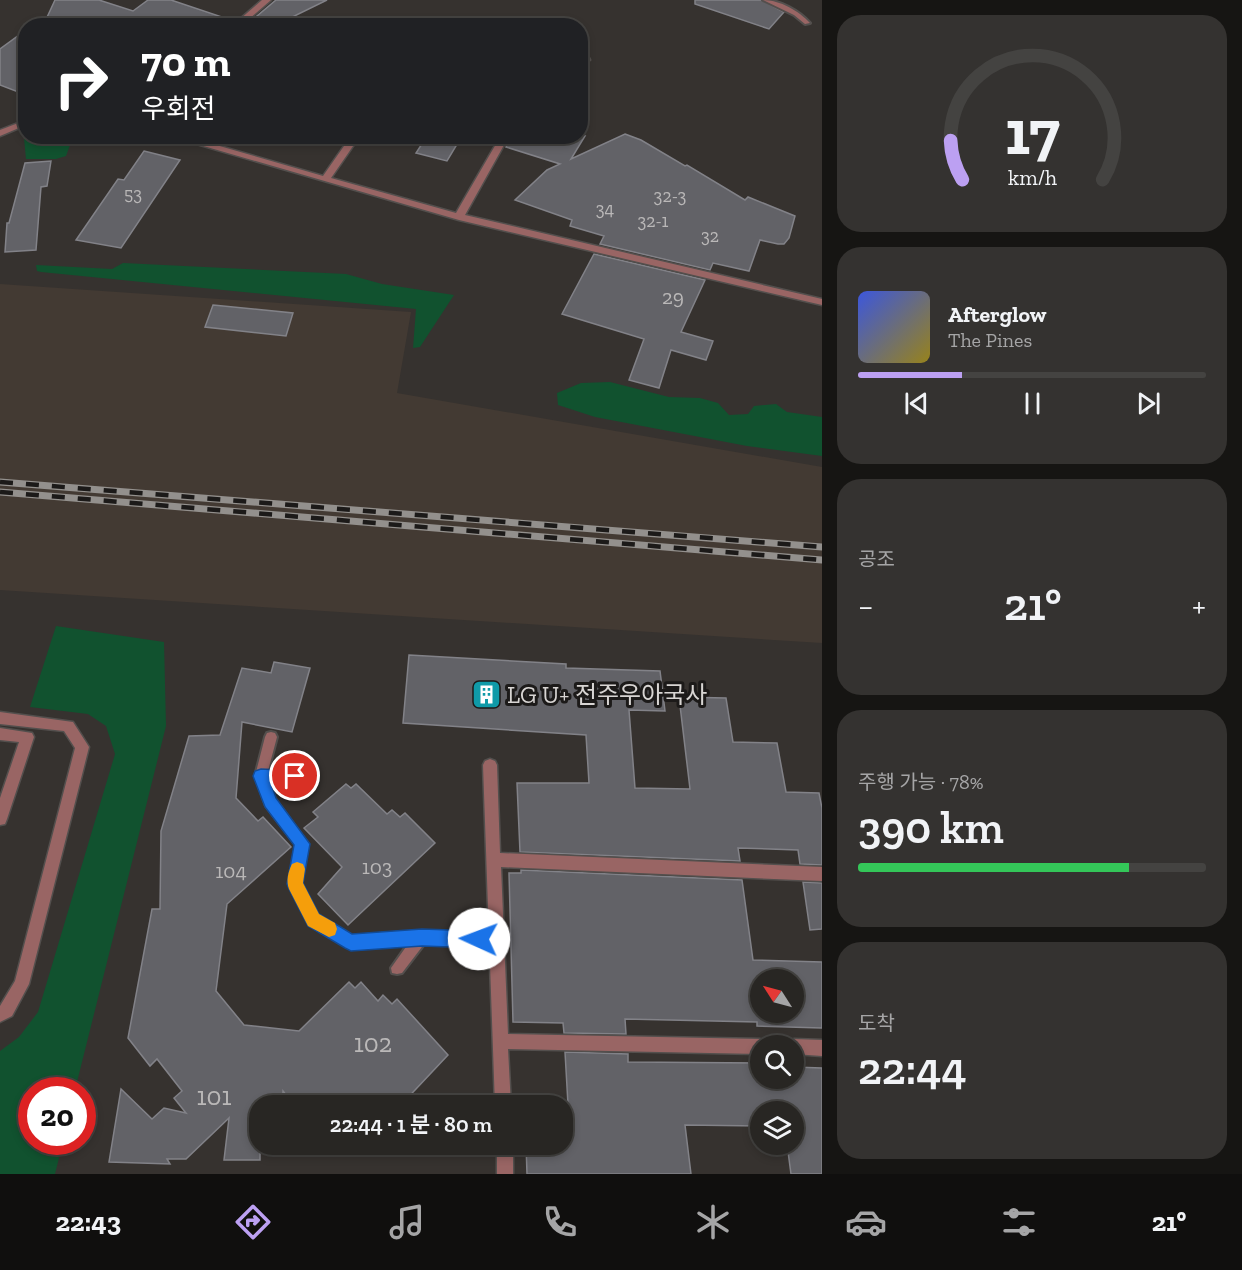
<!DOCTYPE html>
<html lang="ko">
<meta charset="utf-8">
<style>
body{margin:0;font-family:"Zilla Slab","Noto Sans KR",serif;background:#343230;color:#f1f3f6;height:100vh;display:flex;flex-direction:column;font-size:22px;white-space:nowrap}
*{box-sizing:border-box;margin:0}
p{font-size:20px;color:#a5a5a6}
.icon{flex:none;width:33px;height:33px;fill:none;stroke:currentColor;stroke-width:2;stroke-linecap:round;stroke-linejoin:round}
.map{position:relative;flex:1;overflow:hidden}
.panel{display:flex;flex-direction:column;gap:15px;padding:15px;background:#161513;width:420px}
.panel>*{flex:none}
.banner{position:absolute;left:18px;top:18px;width:570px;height:126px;border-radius:24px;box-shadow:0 3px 9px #0003,0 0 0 2px #444341;background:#202124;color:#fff;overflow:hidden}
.needle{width:39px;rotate:306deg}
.fabs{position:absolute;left:750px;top:969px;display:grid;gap:12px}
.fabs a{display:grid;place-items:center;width:54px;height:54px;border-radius:50%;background:#282623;box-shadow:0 3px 9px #0003,0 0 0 2px #444341;font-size:30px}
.speed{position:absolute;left:18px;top:1077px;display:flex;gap:12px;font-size:30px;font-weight:700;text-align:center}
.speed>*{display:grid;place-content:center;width:78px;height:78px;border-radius:50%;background:#282623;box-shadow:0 3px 9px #0003,0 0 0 2px #444341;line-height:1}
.speed .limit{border:9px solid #d22;background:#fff;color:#111}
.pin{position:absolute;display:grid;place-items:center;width:51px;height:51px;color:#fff;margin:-26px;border:3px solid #fff;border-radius:50%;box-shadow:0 2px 6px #0007}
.me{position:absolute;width:66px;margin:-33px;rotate:272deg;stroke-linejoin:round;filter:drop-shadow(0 0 4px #0008)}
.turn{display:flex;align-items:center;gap:21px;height:126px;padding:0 24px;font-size:27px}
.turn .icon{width:78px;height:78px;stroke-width:2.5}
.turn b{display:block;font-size:42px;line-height:51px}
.big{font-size:45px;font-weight:600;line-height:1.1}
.panel .tile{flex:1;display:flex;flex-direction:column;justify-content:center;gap:9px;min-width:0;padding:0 21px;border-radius:24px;background:#343230}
.panel .dial{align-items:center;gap:0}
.dial svg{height:156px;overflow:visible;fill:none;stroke:#444341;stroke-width:7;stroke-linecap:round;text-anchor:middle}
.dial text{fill:#f1f3f6;stroke:none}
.song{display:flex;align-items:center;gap:18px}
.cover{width:72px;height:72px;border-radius:9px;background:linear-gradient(135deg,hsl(230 70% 55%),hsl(50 70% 35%))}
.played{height:6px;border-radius:3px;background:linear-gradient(90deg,#bca0f2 30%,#444341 30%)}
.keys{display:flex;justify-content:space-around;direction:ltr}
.heat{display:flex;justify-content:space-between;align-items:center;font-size:33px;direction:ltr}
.charge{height:9px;border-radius:4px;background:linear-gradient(90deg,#34c759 78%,#444341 0)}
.trip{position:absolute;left:249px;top:1095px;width:324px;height:60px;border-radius:24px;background:#282623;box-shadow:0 3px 9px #0003,0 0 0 2px #444341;font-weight:600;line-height:60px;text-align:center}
.tab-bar{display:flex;height:96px;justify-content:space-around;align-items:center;background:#100f0e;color:#a5a5a6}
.tab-bar .icon{width:42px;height:42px}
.tab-bar .current{color:#bca0f2}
.tab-bar b{font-size:27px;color:#f1f3f6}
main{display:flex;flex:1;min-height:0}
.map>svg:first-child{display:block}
.built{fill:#433a33}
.green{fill:#11522f}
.building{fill:#626267;stroke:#828288;stroke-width:1.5;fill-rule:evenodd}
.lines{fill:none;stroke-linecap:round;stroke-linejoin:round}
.lane-casing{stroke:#534f4d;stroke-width:4}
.street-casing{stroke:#534f4d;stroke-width:3}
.lane{fill:#996564;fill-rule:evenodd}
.street{fill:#996564;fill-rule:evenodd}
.rail-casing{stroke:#93908d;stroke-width:7}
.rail{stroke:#1c1a19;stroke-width:4.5;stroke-dasharray:13;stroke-linecap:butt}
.route{fill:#1a73e8;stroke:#114b97;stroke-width:1.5}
.slow{fill:#f59e0b}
.labels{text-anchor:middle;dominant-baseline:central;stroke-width:6;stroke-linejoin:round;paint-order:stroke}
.far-number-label{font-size:18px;fill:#bab8b8}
.number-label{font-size:21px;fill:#bab8b8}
.poi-label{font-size:24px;fill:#d8d5d3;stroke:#1c1a19;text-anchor:start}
.near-number-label{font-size:26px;fill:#bab8b8}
</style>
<main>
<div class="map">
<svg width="822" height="1174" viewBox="0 0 822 1174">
<rect width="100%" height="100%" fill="#36322f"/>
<polygon class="built" points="0,284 411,312 397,393 822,467 822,643 0,590"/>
<g class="green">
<polygon points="26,136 73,137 66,156 56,159 26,159 24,138"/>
<polygon points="123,263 346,274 382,284 454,295 420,347 413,348 416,309 41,272 37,271 36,265 112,269"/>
<polygon points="610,382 669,397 700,398 718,403 729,415 748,414 754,406 776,404 787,412 822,417 822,456 747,446 595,417 558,405 557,393 581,383"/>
<polygon points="56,626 164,642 166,726 75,1090 32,1090 32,1142 63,1142 55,1174 0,1174 0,1051 19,1037 38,1012 115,754 106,726 88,714 30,707"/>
</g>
<g class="building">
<polygon points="55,0 99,0 133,11 148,0 171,0 234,21 230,26 43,26"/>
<polygon points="276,0 327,0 274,26 245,26"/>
<polygon points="695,0 761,0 784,12 769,29 695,4"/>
<polygon points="26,30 26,95 0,85 0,49"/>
<polygon points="625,134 641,140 685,166 687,165 745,200 748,197 795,216 789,238 784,244 778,244 760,240 749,271 713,263 710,270 600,244 604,236 570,226 572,220 515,200 547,170 560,164 506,147 511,136 585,136 571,159"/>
<polygon points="427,136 462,136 447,161 416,153"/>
<polygon points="144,151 180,160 121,248 76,240 118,179 124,180"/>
<polygon points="51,161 47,186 41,187 36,250 5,252 7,223 9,223 25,163"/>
<polygon points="594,254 705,280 681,332 713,341 706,360 671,350 659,388 629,380 644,339 562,314"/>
<polygon points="213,305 293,313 286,336 205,327"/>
<polygon points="409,655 566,664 566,668 660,671 665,711 629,710 635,788 690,789 679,697 726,698 733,742 777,743 786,792 819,793 822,808 822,865 800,864 798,850 738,848 740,861 520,852 517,783 589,783 586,735 403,723"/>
<polygon points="274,662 310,668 292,732 242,722 236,798 258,821 263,817 291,847 227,904 216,991 244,1025 299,1031 349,982 355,988 361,982 378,1001 383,995 392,1004 397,999 448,1055 400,1106 295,1106 283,1091 282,1106 260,1106 260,1160 224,1160 229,1118 186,1159 167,1159 170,1164 109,1162 121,1089 152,1119 164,1108 186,1113 174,1098 182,1091 157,1059 150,1066 128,1038 152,909 160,909 161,831 189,736 220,735 242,668 271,673"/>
<polygon points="346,784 351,788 356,784 387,814 392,810 400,817 405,813 435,843 348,925 318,894 342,867 304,828 318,817 313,812"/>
<path d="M521,870L742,880L753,960L822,962V1028L757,1026V1022L625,1019L626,1034L564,1033L563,1023L513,1022L509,873H521ZM760,980H794V1012H760Z"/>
<polygon points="803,882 822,883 822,929 810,930"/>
<polygon points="565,1052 628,1054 628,1062 760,1063 760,1078 794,1078 794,1067 822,1068 822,1174 791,1174 787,1144 794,1144 794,1112 760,1112 760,1126 685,1125 691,1174 527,1174 526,1144 562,1144 562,1122 569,1122"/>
</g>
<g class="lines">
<defs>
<g id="lane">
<path d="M763,0C780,0 799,11 810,23L805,24L794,15Z"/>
<polygon points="271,732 275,733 277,737 268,771 312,771 316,772 318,776 316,780 312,781 269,781 275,799 308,844 301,883 318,916 352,936 422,931 498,934 502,936 504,940 502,944 498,946 425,943 402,973 397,974 392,973 391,968 408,944 351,948 310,924 289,884 296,845 266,806 255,776 265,737 267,733"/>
</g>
<g id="street">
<polygon points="262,0 271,0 241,26 232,26"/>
<polygon points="580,58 589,58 590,60 580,62"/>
<polygon points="26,120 26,125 0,136 0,130"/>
<polygon points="169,136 185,136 323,176 351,136 360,136 331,178 456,213 496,144 472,136 488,136 499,139 500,136 509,136 465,215 822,299 822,305 459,220"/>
<polygon points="0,712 73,722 89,747 29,984 12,1016 0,1022 0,1006 15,981 75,748 64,731 0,724"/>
<polygon points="0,728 32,733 34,737 7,819 5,824 0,825 0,798 19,742 0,740"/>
<polygon points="490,759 495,761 497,765 500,853 822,867 822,881 501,867 508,1034 760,1039 765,1042 767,1046 760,1046 760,1054 508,1049 511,1106 495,1106 483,765 485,761"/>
<polygon points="794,1039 822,1040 822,1056 794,1054 794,1046 787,1046 789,1042"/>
<rect x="497" y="1144" width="16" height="30"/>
</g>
</defs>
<use href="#lane" class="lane-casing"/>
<use href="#street" class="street-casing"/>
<use href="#lane" class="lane"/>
<use href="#street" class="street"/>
<defs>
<g id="rail">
<polyline points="0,482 822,547"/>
<polyline points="0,492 822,560"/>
</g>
</defs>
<use href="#rail" class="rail-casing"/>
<use href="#rail" class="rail"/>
</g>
<polygon class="route" points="261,769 300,771 302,776 300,781 271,783 276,798 310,844 303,883 319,914 352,934 422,929 479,931 484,934 487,939 484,945 479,948 422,946 351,951 345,948 308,926 289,889 287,884 294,845 265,807 253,776 255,771"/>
<path class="slow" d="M297,862L303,864L305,869L303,883L319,914L335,923L337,929L335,935L329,937L308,926L289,889C286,881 288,872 292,864Z"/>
<defs>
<symbol id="building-square" viewBox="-11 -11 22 22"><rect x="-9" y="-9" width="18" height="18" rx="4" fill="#0f9aa8" stroke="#1c1a19"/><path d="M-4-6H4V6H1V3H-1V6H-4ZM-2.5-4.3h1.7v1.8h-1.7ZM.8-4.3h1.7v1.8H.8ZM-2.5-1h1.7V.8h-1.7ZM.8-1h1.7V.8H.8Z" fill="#fff"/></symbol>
</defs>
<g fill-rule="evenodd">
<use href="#building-square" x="470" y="678" width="33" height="33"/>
</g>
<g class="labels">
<g class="far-number-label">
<text x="133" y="194">53</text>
<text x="670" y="196">32-3</text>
<text x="605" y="209">34</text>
<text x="653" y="221">32-1</text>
<text x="710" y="236">32</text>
</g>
<g class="number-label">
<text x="673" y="296">29</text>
<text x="377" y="866">103</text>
<text x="231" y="870">104</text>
</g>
<g class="poi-label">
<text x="507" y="694">LG U+ 전주우아국사</text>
</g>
<g class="near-number-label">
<text x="373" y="1043">102</text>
<text x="214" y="1096">101</text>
</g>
</g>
</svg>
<div class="fabs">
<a><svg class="needle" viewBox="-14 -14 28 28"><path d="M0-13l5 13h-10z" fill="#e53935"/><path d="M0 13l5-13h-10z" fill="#a5a5a6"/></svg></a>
<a><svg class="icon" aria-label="search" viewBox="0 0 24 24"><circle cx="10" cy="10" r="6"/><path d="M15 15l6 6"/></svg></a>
<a><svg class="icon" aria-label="layers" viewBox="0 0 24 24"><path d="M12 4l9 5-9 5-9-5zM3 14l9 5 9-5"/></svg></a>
</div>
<div class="speed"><div class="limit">20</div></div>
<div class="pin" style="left:295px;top:776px;background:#d93025"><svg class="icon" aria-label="arrive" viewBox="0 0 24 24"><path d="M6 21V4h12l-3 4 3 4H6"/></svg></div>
<svg class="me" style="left:479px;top:939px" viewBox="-20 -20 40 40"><circle r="19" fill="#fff"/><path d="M0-13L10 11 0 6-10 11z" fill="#1a73e8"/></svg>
<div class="trip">22:44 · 1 분 · 80 m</div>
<div class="banner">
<div class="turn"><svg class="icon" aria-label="right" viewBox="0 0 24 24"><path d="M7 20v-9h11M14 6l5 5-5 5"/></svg><div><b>70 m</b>우회전</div></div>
</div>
</div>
<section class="panel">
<div class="tile dial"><svg viewBox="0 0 100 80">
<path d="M14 69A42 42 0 1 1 86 69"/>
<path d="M14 69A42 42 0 0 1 8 49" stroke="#bca0f2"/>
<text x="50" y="56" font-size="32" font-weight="700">17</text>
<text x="50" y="72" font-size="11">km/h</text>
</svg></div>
<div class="tile">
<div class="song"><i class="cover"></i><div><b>Afterglow</b><p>The Pines</p></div></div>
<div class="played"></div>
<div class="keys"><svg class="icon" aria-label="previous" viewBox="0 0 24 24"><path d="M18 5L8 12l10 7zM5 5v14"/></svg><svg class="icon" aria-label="pause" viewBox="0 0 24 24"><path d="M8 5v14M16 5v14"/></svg><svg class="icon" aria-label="next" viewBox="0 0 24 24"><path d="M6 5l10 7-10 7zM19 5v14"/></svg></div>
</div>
<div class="tile"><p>공조</p>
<div class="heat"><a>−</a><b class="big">21°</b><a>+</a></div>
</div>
<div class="tile"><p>주행 가능 · 78%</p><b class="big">390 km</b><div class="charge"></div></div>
<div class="tile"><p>도착</p><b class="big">22:44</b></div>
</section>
</main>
<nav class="tab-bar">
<b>22:43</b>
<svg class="icon current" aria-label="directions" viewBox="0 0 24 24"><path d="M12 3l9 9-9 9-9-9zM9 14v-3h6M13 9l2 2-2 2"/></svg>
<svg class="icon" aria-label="music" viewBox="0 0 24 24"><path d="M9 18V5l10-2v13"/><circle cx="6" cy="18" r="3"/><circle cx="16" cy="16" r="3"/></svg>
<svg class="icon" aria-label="phone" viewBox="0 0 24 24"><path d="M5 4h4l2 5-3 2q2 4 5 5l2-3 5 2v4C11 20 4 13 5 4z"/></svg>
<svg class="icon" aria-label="climate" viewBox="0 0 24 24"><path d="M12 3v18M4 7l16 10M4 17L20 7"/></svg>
<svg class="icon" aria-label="car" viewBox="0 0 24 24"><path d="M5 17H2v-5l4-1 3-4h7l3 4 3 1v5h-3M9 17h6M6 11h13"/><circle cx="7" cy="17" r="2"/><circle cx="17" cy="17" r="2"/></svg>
<svg class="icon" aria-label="filters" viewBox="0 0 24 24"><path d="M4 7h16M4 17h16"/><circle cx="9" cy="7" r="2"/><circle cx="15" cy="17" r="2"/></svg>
<b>21°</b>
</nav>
